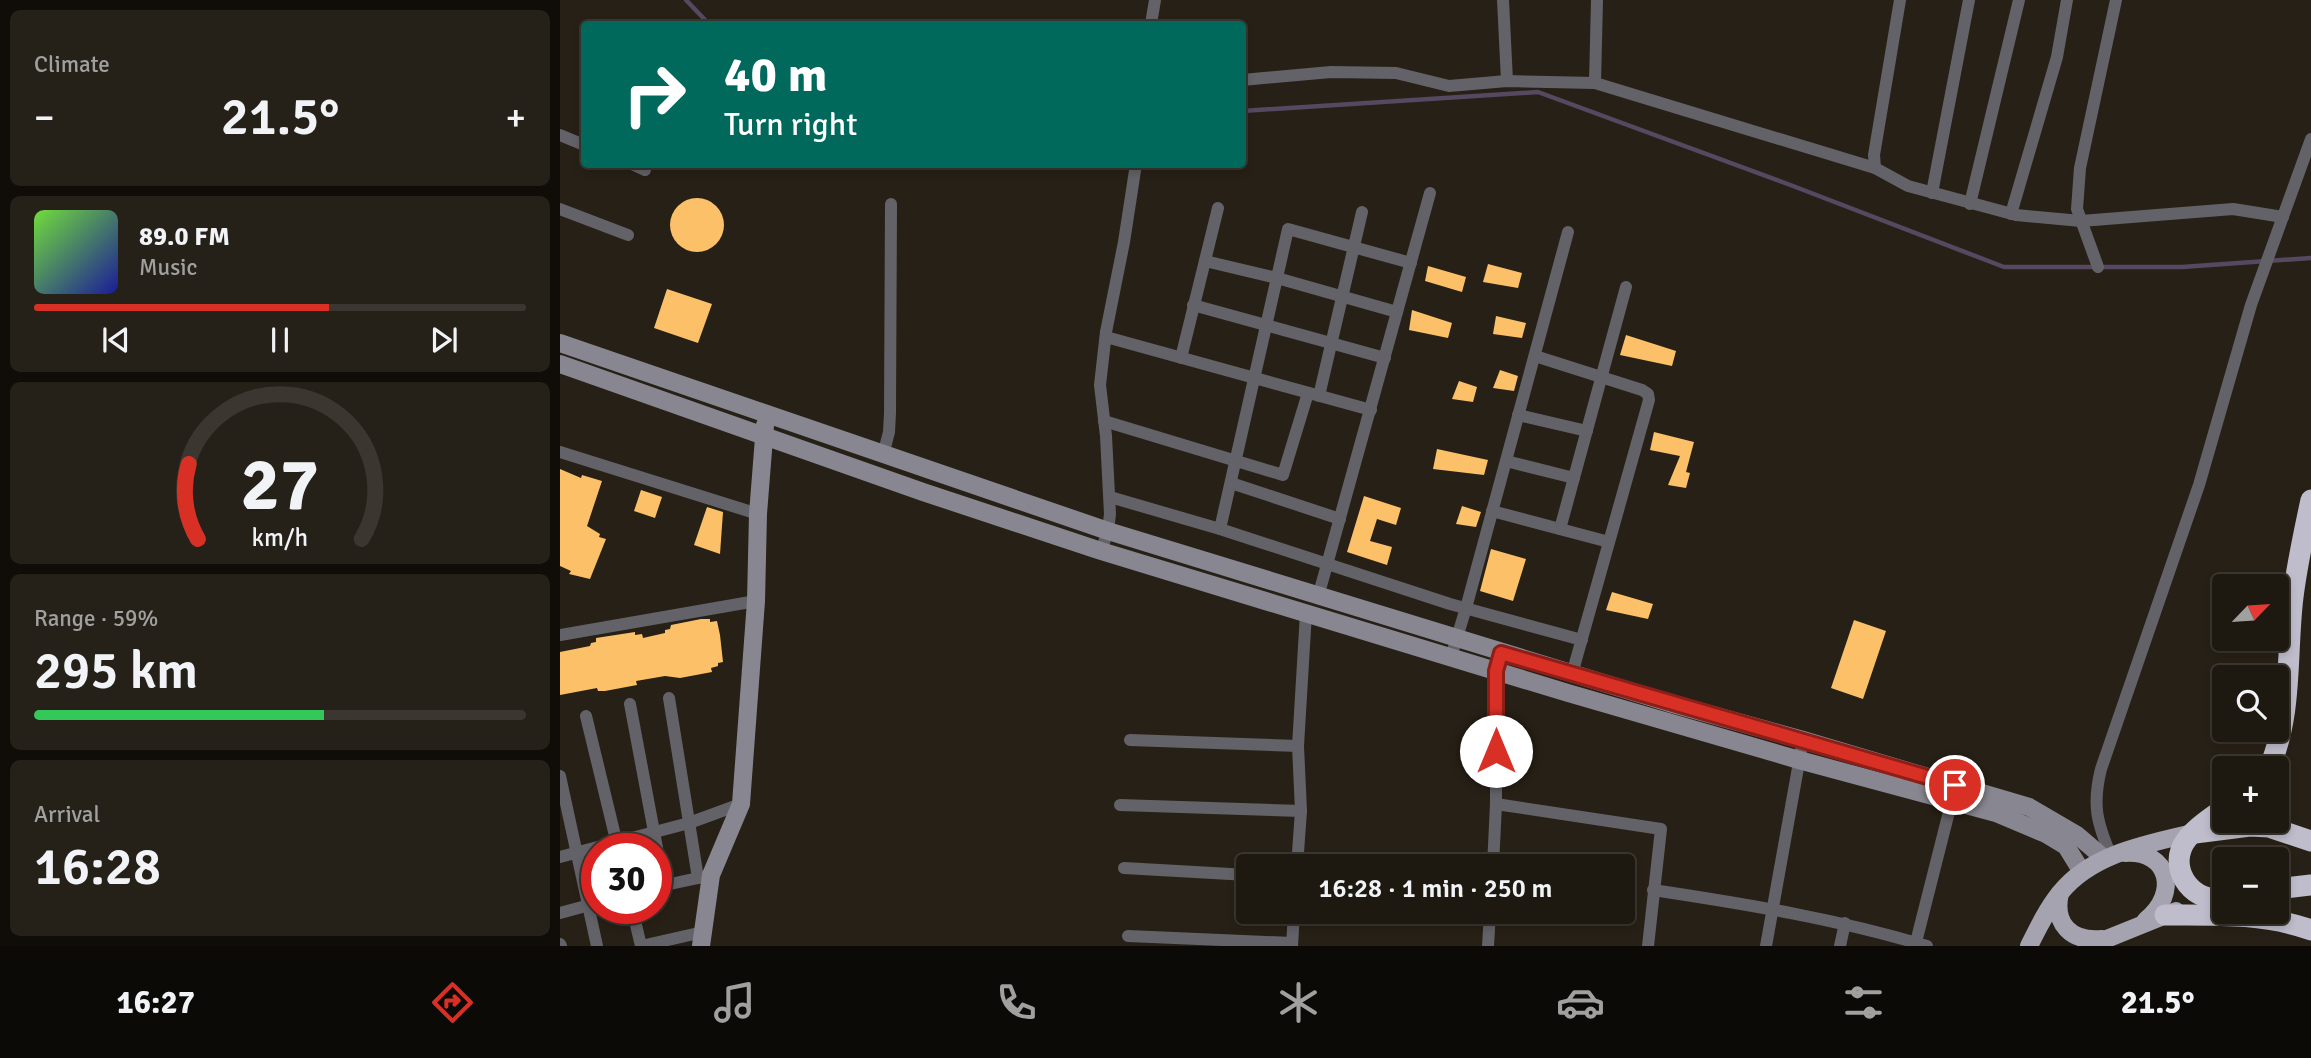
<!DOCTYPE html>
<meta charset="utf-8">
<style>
body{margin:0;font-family:Signika,sans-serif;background:#252119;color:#f1f3f6;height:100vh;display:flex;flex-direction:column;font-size:26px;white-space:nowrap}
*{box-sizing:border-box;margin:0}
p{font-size:23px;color:#a0a09f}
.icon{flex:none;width:38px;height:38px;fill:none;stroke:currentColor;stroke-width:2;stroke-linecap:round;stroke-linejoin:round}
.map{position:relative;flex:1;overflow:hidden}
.side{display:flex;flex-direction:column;gap:10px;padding:10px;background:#100d09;width:560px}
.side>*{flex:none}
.hud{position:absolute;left:21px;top:21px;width:665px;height:147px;border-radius:7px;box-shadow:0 4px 10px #0003,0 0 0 2px #3b3730;background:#00695c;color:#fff;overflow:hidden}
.needle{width:46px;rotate:65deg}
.tools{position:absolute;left:1652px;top:574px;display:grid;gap:14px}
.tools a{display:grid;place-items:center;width:77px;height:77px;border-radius:7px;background:#1d1810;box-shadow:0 4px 10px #0003,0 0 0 2px #3b3730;font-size:35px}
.speed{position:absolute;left:21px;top:833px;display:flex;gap:14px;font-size:35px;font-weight:700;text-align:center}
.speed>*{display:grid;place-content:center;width:91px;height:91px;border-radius:50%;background:#1d1810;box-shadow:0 4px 10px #0003,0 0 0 2px #3b3730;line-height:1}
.speed .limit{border:10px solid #d22;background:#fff;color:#111}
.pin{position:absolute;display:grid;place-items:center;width:60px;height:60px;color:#fff;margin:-30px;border:4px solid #fff;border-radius:50%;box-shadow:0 2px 7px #0007}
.me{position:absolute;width:77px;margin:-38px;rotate:0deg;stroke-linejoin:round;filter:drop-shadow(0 0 5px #0008)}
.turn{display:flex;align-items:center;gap:24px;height:147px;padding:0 28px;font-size:32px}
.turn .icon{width:91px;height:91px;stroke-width:2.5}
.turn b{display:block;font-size:49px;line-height:60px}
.big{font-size:52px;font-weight:600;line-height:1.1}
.side .card{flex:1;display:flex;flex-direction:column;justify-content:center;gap:10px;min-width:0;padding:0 24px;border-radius:10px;background:#252119}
.side .dial{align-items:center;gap:0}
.dial svg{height:182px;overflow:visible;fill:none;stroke:#3b3730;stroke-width:7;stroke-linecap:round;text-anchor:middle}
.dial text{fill:#f1f3f6;stroke:none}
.song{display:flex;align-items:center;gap:21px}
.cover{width:84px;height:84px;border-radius:10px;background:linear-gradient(135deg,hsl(100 70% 55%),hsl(240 70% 35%))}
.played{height:7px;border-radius:4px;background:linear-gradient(90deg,#d93025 60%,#3b3730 60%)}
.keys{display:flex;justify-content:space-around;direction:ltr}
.heat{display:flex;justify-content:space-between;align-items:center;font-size:38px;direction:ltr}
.charge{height:10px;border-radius:5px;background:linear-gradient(90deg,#34c759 59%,#3b3730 0)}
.trip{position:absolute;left:676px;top:854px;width:399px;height:70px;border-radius:7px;background:#1d1810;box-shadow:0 4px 10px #0003,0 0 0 2px #3b3730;font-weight:600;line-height:70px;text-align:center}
.dock{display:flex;height:112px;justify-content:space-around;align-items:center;background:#0c0a06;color:#a0a09f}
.dock .icon{width:49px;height:49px}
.dock .selected{color:#d93025}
.dock b{font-size:32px;color:#f1f3f6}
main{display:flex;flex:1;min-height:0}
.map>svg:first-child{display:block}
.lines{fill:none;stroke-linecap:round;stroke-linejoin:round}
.stream{stroke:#544961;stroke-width:4.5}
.building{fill:#fcc168}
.street{stroke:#636268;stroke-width:12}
.secondary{stroke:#888690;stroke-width:18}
.primary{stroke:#a5a3af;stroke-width:18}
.highway{stroke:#bfbccb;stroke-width:21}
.route-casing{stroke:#8d1f18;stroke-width:18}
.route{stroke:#d93025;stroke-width:12}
</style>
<main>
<section class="side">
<div class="card"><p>Climate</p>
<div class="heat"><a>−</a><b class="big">21.5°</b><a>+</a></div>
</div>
<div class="card">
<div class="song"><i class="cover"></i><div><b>89.0 FM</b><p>Music</p></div></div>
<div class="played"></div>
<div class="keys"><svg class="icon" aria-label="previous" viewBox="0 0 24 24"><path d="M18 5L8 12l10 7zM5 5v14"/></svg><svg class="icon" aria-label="pause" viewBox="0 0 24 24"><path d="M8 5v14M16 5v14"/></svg><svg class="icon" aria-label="next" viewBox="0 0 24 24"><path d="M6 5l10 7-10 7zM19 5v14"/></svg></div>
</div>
<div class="card dial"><svg viewBox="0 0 100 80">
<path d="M14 69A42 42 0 1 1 86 69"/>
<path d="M14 69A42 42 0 0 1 10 36" stroke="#d93025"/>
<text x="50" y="56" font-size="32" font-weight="700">27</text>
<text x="50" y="72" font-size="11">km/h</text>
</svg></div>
<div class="card"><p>Range · 59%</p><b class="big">295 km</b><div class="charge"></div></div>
<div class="card"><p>Arrival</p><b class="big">16:28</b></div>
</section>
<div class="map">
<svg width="1751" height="946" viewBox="0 0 1751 946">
<rect width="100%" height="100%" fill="#272016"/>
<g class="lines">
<g class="stream">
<polyline points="126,0 149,24"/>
<polyline points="682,111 978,92 1233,186 1444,267 1622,267 1751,258"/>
</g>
</g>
<g class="building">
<circle cx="137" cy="225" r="27"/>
<polygon points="928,264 962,273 958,288 923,282"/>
<polygon points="868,266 906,277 902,292 865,281"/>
<polygon points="107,289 152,304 138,343 94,328"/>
<polygon points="852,310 892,323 888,338 849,330"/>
<polygon points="936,316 966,323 962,338 933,334"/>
<polygon points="1066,335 1116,351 1112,366 1060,355"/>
<polygon points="940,370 958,376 954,391 933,388"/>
<polygon points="899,381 917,387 913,402 892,399"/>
<polygon points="1094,432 1134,442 1126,472 1130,473 1126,488 1108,485 1120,456 1090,450"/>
<polygon points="877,449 928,460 924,475 873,469"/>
<polygon points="0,469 21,478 22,475 42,481 27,526 40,534 39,537 46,539 30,579 9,574 11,571 0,566"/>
<polygon points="81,490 102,497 95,518 74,511"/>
<polygon points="804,496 841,508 836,525 817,519 810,541 832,547 827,565 787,552"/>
<polygon points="902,506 921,512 916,527 896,524"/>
<polygon points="147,507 163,512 160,554 134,545"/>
<polygon points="931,549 966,559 953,601 920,591"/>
<polygon points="1052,592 1093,604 1088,619 1046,610"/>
<polygon points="141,619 150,619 150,622 157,621 160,635 163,662 158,663 158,666 151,668 152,672 120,678 105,676 76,681 77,685 45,691 38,691 37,688 0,695 0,652 30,646 31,643 36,642 36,638 75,632 75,635 82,634 83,638 105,633 105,630 110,629 111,625"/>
<polygon points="1294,620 1326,631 1303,699 1271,688"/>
</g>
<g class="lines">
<g class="street">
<polyline points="943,0 947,81"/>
<polyline points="591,24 595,0"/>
<polyline points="682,80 771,72 836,73 889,86 947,81 1035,83 1037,0"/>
<polyline points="1035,83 1315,168 1348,186 1456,215 1521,221 1673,209 1723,217"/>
<polyline points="0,135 24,145"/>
<polyline points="72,164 85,170"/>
<polyline points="1315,168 1314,155 1340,0"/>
<polyline points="1372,193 1409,0"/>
<polyline points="1410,204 1459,0"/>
<polyline points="0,209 68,235"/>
<polyline points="1451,214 1497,57 1507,0"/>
<polyline points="645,261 717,278 837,312"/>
<polyline points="1538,267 1517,209 1520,168 1556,0"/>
<polyline points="633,305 825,358"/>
<polyline points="546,337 811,410"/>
<polyline points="975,356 1082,390 1088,394 1089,400 1012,674"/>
<polyline points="621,358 658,208"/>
<polyline points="759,396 802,212"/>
<polyline points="958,415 1027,431"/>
<polyline points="544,421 723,475 748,393"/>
<polyline points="0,452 198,514"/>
<polyline points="323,455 329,432 330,413 331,204"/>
<polyline points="946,461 1014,478"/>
<polyline points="671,483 780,519"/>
<polyline points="550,497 660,529 890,604 1022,640"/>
<polyline points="932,511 1049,542"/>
<polyline points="660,529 728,229 851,263"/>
<polyline points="1000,529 1066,287"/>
<polyline points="541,551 548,531 550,514 546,436 540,385 546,332 564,242 576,164"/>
<polyline points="758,597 870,193"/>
<polyline points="0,635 196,601"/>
<polyline points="891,657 906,608 1008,232"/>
<polyline points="109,698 138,878"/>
<polyline points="70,704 104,885"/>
<polyline points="26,716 58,848"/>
<polyline points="570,740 738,746"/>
<polyline points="0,776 37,946"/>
<polyline points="936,804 1101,829 1088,946"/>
<polyline points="560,805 741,811"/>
<path d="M1551,856C1537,823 1532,805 1541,769L1639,485L1691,305L1751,139"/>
<polyline points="0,857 129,823 181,804"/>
<polyline points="737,866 741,811 738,746 746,613"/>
<polyline points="933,866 936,804 936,671 941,653"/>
<polyline points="564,868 688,875"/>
<polyline points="96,887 143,877"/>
<path d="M1093,890C1186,904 1277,919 1367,946"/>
<polyline points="72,908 81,946 143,932"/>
<polyline points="0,913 37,903"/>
<polyline points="568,936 732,943"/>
<polyline points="0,944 1,946"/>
<polyline points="732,946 734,912"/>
<polyline points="928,946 930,912"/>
<polyline points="1206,946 1243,740"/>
<polyline points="1280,946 1285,923"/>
<polyline points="1355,946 1393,796"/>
</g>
<g class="secondary">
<polyline points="0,343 548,531 1109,703 1243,740 1469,807 1517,835 1545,859"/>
<polyline points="0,364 363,492 541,551 1008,693 1239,760 1436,813 1486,834 1506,846 1522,872"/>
<polyline points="141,946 151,875 181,804 196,601 198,514 205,425"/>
</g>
<g class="primary">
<path d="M1565,853C1610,850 1619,894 1586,920"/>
<path d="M1500,893C1493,924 1511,942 1542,939"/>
<path d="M1469,946C1478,928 1487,909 1500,893C1531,854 1586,844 1633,833"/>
<polyline points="1529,946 1616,911"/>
</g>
<g class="highway">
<path d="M1709,768C1733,714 1726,654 1733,597C1737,564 1744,532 1751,500"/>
<path d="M1664,808C1651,818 1631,830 1623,845C1609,873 1635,904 1664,898"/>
<polyline points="1635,833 1690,826 1709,827 1751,841"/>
<polyline points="1717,889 1751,885"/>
<path d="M1605,915C1653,915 1705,913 1751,930"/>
</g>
</g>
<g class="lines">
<defs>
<polyline id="route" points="936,751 936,671 941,653 1395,785"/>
</defs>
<use href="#route" class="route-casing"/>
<use href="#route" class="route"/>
</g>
</svg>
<div class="tools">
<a><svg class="needle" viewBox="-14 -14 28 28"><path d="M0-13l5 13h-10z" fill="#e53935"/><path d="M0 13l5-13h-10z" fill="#a0a09f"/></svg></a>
<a><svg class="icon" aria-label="search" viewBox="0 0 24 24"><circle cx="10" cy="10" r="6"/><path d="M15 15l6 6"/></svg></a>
<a>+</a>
<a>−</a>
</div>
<div class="speed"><div class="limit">30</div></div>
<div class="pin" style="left:1395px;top:785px;background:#d93025"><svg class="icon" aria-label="arrive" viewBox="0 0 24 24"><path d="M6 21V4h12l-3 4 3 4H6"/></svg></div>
<svg class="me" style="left:936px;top:751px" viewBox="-20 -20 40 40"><circle r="19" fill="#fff"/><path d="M0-13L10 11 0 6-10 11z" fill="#d93025"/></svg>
<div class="trip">16:28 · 1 min · 250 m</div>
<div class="hud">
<div class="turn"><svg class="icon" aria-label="right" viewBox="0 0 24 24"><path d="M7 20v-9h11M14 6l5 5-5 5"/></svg><div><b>40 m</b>Turn right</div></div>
</div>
</div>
</main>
<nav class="dock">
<b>16:27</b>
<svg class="icon selected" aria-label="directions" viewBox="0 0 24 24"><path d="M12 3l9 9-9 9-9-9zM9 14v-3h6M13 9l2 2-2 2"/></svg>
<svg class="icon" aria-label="music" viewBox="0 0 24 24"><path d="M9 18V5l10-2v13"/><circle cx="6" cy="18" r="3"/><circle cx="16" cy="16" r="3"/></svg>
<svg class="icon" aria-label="phone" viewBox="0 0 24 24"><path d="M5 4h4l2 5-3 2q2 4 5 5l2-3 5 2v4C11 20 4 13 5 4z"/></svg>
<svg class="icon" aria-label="climate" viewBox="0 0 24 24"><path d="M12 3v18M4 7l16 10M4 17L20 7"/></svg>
<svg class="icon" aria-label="car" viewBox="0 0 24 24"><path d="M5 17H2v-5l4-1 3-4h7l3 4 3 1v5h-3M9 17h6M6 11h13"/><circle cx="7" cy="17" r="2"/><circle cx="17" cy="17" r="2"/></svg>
<svg class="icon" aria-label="filters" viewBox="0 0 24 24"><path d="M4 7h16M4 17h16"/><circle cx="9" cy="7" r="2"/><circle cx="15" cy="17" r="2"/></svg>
<b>21.5°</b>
</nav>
